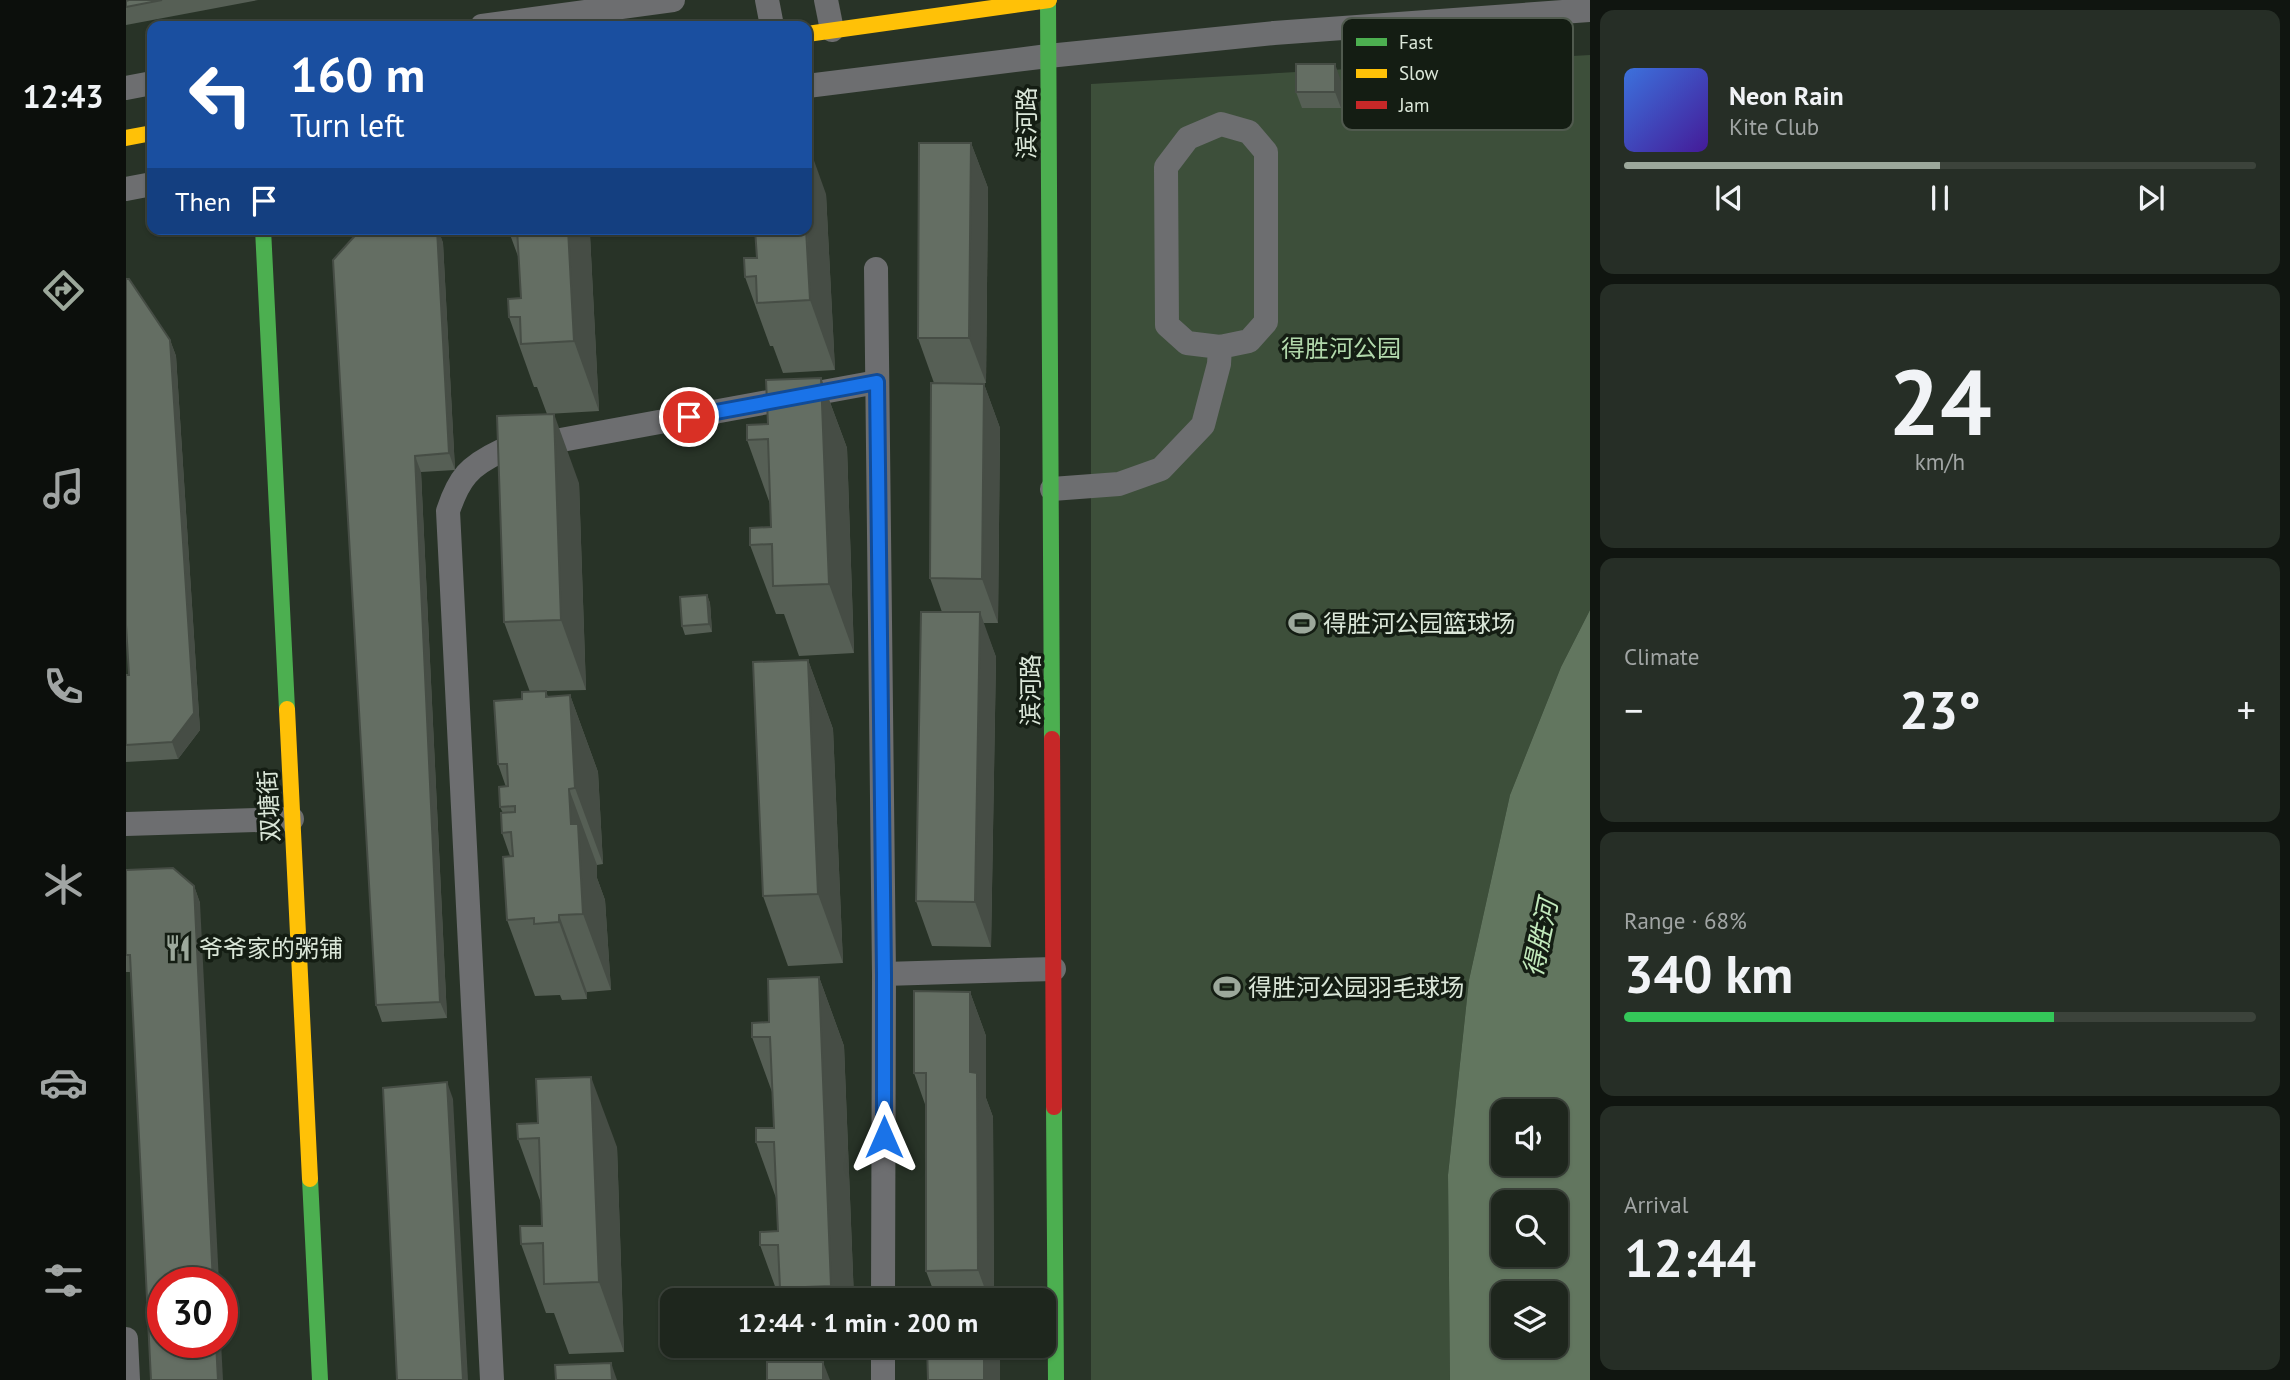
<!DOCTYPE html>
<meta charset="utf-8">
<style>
body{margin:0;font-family:"PT Sans","Noto Sans SC",sans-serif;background:#262e26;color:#f1f3f6;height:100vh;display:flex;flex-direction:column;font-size:26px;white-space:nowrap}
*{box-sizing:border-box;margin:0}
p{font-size:23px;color:#a1a5a4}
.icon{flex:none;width:38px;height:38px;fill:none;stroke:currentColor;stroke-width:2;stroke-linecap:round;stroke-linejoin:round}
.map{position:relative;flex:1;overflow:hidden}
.drawer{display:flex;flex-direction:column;gap:10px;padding:10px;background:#101510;width:700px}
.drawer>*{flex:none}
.hud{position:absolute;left:21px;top:21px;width:665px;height:214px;border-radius:14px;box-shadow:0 2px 5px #0004,0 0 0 2px #3c433b;background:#1a4fa0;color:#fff;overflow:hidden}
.controls{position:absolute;left:1365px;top:1099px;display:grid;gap:14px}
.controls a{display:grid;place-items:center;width:77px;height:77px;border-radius:14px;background:#1e261d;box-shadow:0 2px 5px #0004,0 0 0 2px #3c433b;font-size:35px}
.speed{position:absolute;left:21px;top:1267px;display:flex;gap:14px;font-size:35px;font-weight:700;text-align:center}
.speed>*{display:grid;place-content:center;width:91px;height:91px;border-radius:50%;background:#1e261d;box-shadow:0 2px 5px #0004,0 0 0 2px #3c433b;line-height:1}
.speed .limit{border:10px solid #d22;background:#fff;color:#111}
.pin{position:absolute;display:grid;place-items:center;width:60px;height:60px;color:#fff;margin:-30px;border:4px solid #fff;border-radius:50%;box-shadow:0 2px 7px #0007}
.me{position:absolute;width:77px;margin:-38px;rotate:0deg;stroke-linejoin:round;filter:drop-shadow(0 0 5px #0008)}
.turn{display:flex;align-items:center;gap:24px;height:147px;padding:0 28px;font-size:32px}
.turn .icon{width:91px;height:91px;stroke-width:2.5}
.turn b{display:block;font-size:49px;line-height:60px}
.then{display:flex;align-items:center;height:66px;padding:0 28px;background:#0003;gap:14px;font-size:26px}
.big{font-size:52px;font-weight:800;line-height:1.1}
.drawer .card{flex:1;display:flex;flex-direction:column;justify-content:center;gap:10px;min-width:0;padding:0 24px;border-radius:14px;background:#262e26}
.drawer .dial{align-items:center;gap:0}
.dial b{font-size:91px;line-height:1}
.song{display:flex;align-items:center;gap:21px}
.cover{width:84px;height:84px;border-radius:10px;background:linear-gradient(135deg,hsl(220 70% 55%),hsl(260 70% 35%))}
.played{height:7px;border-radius:4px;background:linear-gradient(90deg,#9ca89b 50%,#3c433b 50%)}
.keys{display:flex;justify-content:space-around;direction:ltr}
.heat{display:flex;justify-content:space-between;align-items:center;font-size:38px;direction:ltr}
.charge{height:10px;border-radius:5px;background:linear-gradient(90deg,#34c759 68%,#3c433b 0)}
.trip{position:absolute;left:534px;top:1288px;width:396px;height:70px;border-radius:14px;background:#1e261d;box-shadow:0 2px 5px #0004,0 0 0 2px #3c433b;font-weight:800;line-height:70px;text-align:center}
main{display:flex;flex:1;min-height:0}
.tabs{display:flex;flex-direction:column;width:126px;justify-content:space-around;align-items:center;background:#0c0f0c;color:#a1a5a4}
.tabs .icon{width:49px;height:49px}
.tabs .on{color:#9ca89b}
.tabs b{font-size:32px;color:#f1f3f6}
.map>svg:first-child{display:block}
.green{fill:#3d4f3a}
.water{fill:#62765f;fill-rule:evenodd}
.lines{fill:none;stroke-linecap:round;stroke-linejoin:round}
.street{stroke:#6d6e70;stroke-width:24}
.fast{stroke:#4caf50;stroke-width:16}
.slow{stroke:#ffc107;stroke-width:16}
.jam{stroke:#c62828;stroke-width:16}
.wall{fill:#565f55}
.shaded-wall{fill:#464d45}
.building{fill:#646e63;stroke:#464d45;stroke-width:2}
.route-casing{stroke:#114b97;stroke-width:18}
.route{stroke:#1a73e8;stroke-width:12}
.labels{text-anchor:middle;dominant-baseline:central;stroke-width:7;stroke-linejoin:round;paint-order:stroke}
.street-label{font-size:24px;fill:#dbe7d9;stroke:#141d13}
.park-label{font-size:24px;fill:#b2d9ac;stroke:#141d13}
.poi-label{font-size:24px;fill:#dbe7d9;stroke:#141d13;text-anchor:start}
.water-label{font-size:26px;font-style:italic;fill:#c2eabc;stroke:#141d13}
.key{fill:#141d13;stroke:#505a4e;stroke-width:2}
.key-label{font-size:19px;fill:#dbe7d9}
</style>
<main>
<nav class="tabs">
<b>12:43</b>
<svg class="icon on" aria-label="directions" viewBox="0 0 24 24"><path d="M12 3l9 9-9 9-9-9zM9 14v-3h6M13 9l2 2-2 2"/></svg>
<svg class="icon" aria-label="music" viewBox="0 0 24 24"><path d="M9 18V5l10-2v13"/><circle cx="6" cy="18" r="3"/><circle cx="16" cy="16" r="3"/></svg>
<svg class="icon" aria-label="phone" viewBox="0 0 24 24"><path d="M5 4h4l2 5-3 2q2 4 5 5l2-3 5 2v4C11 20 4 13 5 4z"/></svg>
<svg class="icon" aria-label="climate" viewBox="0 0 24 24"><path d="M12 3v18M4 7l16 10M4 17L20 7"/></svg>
<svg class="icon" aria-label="car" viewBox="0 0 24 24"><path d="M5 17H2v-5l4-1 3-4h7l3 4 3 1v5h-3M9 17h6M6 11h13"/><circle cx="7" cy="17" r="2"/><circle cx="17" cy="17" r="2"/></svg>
<svg class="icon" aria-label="filters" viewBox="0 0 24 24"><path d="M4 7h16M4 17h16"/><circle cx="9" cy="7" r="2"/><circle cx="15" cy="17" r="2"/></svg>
</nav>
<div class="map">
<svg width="1464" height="1380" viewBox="0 0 1464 1380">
<rect width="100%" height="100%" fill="#283327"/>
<polygon class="green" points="1464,55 1464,610 1435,667 1384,795 1343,980 1322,1175 1324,1380 965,1380 965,84"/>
<path class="water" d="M1464,610V1380H1324L1322,1175L1343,980L1384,795L1435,667ZM1377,1111H1430V1164H1377ZM1377,1202H1430V1255H1377ZM1377,1293H1430V1346H1377Z"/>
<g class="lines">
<g class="street">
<polyline points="641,0 646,26"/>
<polyline points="700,0 706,30"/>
<polyline points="356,26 547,0"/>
<polyline points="681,86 922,56 1148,33 1464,10"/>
<polyline points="0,88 26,83"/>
<polyline points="0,189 26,184"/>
<polyline points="750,269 758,974 757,1300"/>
<polyline points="926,489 993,484 1035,469 1077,425 1093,364 1094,347 1123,341 1140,322 1140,152 1123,132 1095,124 1062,138 1040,167 1041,325 1061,343 1094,347"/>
<polyline points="0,824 166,819"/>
<polyline points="758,974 928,969"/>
<polyline points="0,1339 2,1380"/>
<path d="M366,1380L322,511C333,478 343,466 375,451L751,382"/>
<polyline points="757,1380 757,1346"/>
</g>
<g class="fast">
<polyline points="922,0 926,739"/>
<polyline points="137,229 161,709"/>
<polyline points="928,1107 930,1380"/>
<polyline points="184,1179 194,1380"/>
</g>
<g class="slow">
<polyline points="681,34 923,0"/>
<polyline points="0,138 26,133"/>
<polyline points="161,709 184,1179"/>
</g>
<polyline class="jam" points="926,739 928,1107"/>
</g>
<g class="wall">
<polygon points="0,0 132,0 0,25"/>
<polygon points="1215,81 1215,108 1176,108 1170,92"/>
<polygon points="845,143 862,188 860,383 808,383 792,338"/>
<polygon points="700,194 709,370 657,373 647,346 644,346 619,277 631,258"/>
<polygon points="235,229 312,229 317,243 329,470 295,472 321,1018 256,1022 250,1005"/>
<polygon points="382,229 442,229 464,235 473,411 421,414 411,387 408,387 383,317 395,298 393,259"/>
<polygon points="44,340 50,356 74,730 52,759 0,762 0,675 3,675"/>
<polygon points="695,378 721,448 728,653 673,656 658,614 650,614 624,545 645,527 644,504 621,440 642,424"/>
<polygon points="858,384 874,428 872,623 857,623 870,657 865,947 806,946 790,901 816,612 804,578"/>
<polygon points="453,483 460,690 420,691 422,697 444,695 472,772 477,864 471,865 471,878 479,900 485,990 461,992 461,999 436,1000 434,995 409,996 381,920 384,856 376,833 377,813 374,807 380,787 372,764 396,699 404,692 378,622"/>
<polygon points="581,595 584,603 586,632 559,635 556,626"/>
<polygon points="682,660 707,729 717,963 662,966 637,896"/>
<polygon points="0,870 68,886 74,903 5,972 0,972"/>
<polygon points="693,977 718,1046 728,1300 654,1300 634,1245 652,1231 650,1198 630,1142 648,1128 646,1092 626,1037"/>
<polygon points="844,992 860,1036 860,1098 867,1117 868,1300 811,1300 800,1271 800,1107 788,1073"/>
<polygon points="391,1124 491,1147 498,1352 443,1354 428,1313 420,1313 395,1244 416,1226 415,1203 392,1139"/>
<polygon points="674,1346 730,1346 730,1355 679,1358"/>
</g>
<g class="shaded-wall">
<polygon points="1209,64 1215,81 1215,108 1209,92"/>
<polygon points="681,141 700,194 709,370 684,300 681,229"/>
<polygon points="845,143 862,188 860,383 843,338"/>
<polygon points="311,229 312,229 317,243 329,470 323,453"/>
<polygon points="442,229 462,229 464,235 473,411 448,341"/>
<polygon points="44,340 50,356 74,730 52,759 46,742"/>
<polygon points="695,378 721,448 728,653 703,584"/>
<polygon points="858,384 874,428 872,623 856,579"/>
<polygon points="428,414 453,483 460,690 435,620"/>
<polygon points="289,456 295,472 321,1018 314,1002"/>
<polygon points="581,595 584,603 586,632 583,624"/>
<polygon points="854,612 870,657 865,947 849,902"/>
<polygon points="682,660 707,729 717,963 692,894"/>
<polygon points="444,695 472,772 477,864 449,788"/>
<polygon points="443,789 471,865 471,878 479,900 485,990 457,914 445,824"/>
<polygon points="68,886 74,903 93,1283 87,1283"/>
<polygon points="433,915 461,992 461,999 433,922"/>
<polygon points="693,977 718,1046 728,1300 710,1300 705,1286"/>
<polygon points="844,992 860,1036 860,1098 867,1117 868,1300 863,1300 852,1270 844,1072"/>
<polygon points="465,1077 491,1147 498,1352 473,1282"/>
<polygon points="321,1082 327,1099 342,1380 337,1380"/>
<polygon points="90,1342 95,1342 97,1380 92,1380"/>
<polygon points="858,1346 873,1346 874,1349 874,1380 858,1380"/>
<polygon points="697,1362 704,1380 697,1380"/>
<polygon points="485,1363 491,1380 486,1380"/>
</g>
<g class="building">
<polygon points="3,0 36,0 0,7 0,1"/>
<rect x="1170" y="64" width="39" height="28"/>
<polygon points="793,143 845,143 843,338 792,338"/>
<polygon points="235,229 311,229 323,453 289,456 314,1002 250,1005 207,260"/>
<polygon points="391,229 442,229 448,341 395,344 394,317 383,317 382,299 395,298"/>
<polygon points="629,229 680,229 684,300 631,303 630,276 619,277 618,258 631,258"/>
<polygon points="0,279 3,279 44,340 68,713 46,742 0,745 0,675 3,675 0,625"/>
<polygon points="695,378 703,584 647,586 646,544 624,545 624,528 645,527 642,439 621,440 621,425 642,424 640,380"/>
<polygon points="805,383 858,384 856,579 804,578"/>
<polygon points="428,414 435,620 378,622 371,416"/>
<polygon points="581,595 583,624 556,626 554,597"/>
<polygon points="795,612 854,612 849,902 790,901"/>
<polygon points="682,660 692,894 637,896 627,662"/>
<polygon points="420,691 420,697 444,695 449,788 443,789 445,824 452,824 457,914 433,915 433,922 408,924 408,918 381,920 377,857 387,856 385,832 376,833 375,813 389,812 389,806 374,807 373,787 382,786 381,764 372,764 368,701 396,699 396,692"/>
<polygon points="47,868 68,886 87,1283 37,1283 37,1342 90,1342 92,1380 25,1380 4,955 0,955 0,870"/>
<polygon points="693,977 705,1286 654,1288 652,1245 634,1245 634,1232 652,1231 648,1142 630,1142 630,1128 648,1128 644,1037 626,1037 626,1023 643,1022 642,979"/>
<polygon points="788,991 844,992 844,1072 851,1073 852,1270 800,1271 800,1073 788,1073"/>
<polygon points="465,1077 473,1282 418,1284 417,1243 395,1244 394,1226 416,1226 413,1138 392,1139 391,1124 412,1123 410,1079"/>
<polygon points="321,1082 337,1380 271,1380 257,1088"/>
<polygon points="801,1346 858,1346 858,1380 802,1380"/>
<rect x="641" y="1362" width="56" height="18"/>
<polygon points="485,1363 486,1380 430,1380 429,1365"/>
</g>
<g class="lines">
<defs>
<polyline id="route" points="563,417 751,382 758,974 758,1137"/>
</defs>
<use href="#route" class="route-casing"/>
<use href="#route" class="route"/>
</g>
<defs>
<symbol id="stadium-bare" viewBox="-9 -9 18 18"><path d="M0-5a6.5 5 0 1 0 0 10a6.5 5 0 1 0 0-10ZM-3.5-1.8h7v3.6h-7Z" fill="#9ca89b" stroke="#141d13" stroke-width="2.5" paint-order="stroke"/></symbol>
<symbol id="restaurant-bare" viewBox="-9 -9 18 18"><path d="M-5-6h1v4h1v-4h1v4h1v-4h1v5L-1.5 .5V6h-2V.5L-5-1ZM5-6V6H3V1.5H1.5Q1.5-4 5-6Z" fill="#9ca89b" stroke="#141d13" stroke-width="2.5" paint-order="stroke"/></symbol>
</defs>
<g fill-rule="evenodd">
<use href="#stadium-bare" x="1157" y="604" width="38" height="38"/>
<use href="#restaurant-bare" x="33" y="929" width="38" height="38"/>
<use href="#stadium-bare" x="1082" y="968" width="38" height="38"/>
</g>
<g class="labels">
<g class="street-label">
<text transform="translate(900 123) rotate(-90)">滨河路</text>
<text transform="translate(904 690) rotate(-90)">滨河路</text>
<text transform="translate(143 806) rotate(-93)">双塘街</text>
</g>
<g class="park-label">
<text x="1215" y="348">得胜河公园</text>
</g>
<g class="poi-label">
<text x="1197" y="623">得胜河公园篮球场</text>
<text x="73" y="948">爷爷家的粥铺</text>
<text x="1122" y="987">得胜河公园羽毛球场</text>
</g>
<g class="water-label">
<text transform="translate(1414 938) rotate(-78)">得胜河</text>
</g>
</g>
<rect x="1216" y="18" width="231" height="112" rx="10" class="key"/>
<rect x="1230" y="38" width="31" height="8" fill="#4caf50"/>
<rect x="1230" y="69" width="31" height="9" fill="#ffc107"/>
<rect x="1230" y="101" width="31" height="8" fill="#c62828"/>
<g class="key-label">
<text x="1273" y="49">Fast</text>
<text x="1273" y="80">Slow</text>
<text x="1273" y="112">Jam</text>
</g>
</svg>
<div class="controls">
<a><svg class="icon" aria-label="sound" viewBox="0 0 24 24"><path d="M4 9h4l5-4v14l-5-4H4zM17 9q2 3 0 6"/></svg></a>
<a><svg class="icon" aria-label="search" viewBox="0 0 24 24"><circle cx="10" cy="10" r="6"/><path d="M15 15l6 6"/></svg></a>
<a><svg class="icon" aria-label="layers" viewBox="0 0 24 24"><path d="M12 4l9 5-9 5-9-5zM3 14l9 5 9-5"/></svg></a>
</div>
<div class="speed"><div class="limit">30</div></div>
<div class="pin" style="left:563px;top:417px;background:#d93025"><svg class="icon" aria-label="arrive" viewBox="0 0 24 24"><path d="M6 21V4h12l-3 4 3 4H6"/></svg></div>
<svg class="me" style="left:758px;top:1137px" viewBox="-20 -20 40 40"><path d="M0-17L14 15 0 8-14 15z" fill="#1a73e8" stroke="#fff" stroke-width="4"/></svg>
<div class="trip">12:44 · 1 min · 200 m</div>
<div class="hud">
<div class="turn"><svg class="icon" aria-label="left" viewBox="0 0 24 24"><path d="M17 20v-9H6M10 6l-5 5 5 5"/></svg><div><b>160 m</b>Turn left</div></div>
<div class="then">Then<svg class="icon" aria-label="arrive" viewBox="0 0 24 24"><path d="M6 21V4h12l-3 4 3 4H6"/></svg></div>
</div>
</div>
<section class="drawer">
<div class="card">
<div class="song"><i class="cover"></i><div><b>Neon Rain</b><p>Kite Club</p></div></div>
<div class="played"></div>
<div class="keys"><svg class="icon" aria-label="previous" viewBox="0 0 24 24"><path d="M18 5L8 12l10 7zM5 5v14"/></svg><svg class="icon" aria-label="pause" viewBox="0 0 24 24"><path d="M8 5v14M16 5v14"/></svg><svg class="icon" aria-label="next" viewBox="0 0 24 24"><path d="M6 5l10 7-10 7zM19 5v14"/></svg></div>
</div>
<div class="card dial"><b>24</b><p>km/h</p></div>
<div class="card"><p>Climate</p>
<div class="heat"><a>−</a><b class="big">23°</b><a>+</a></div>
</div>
<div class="card"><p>Range · 68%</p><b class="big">340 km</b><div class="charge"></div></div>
<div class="card"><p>Arrival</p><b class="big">12:44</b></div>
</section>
</main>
